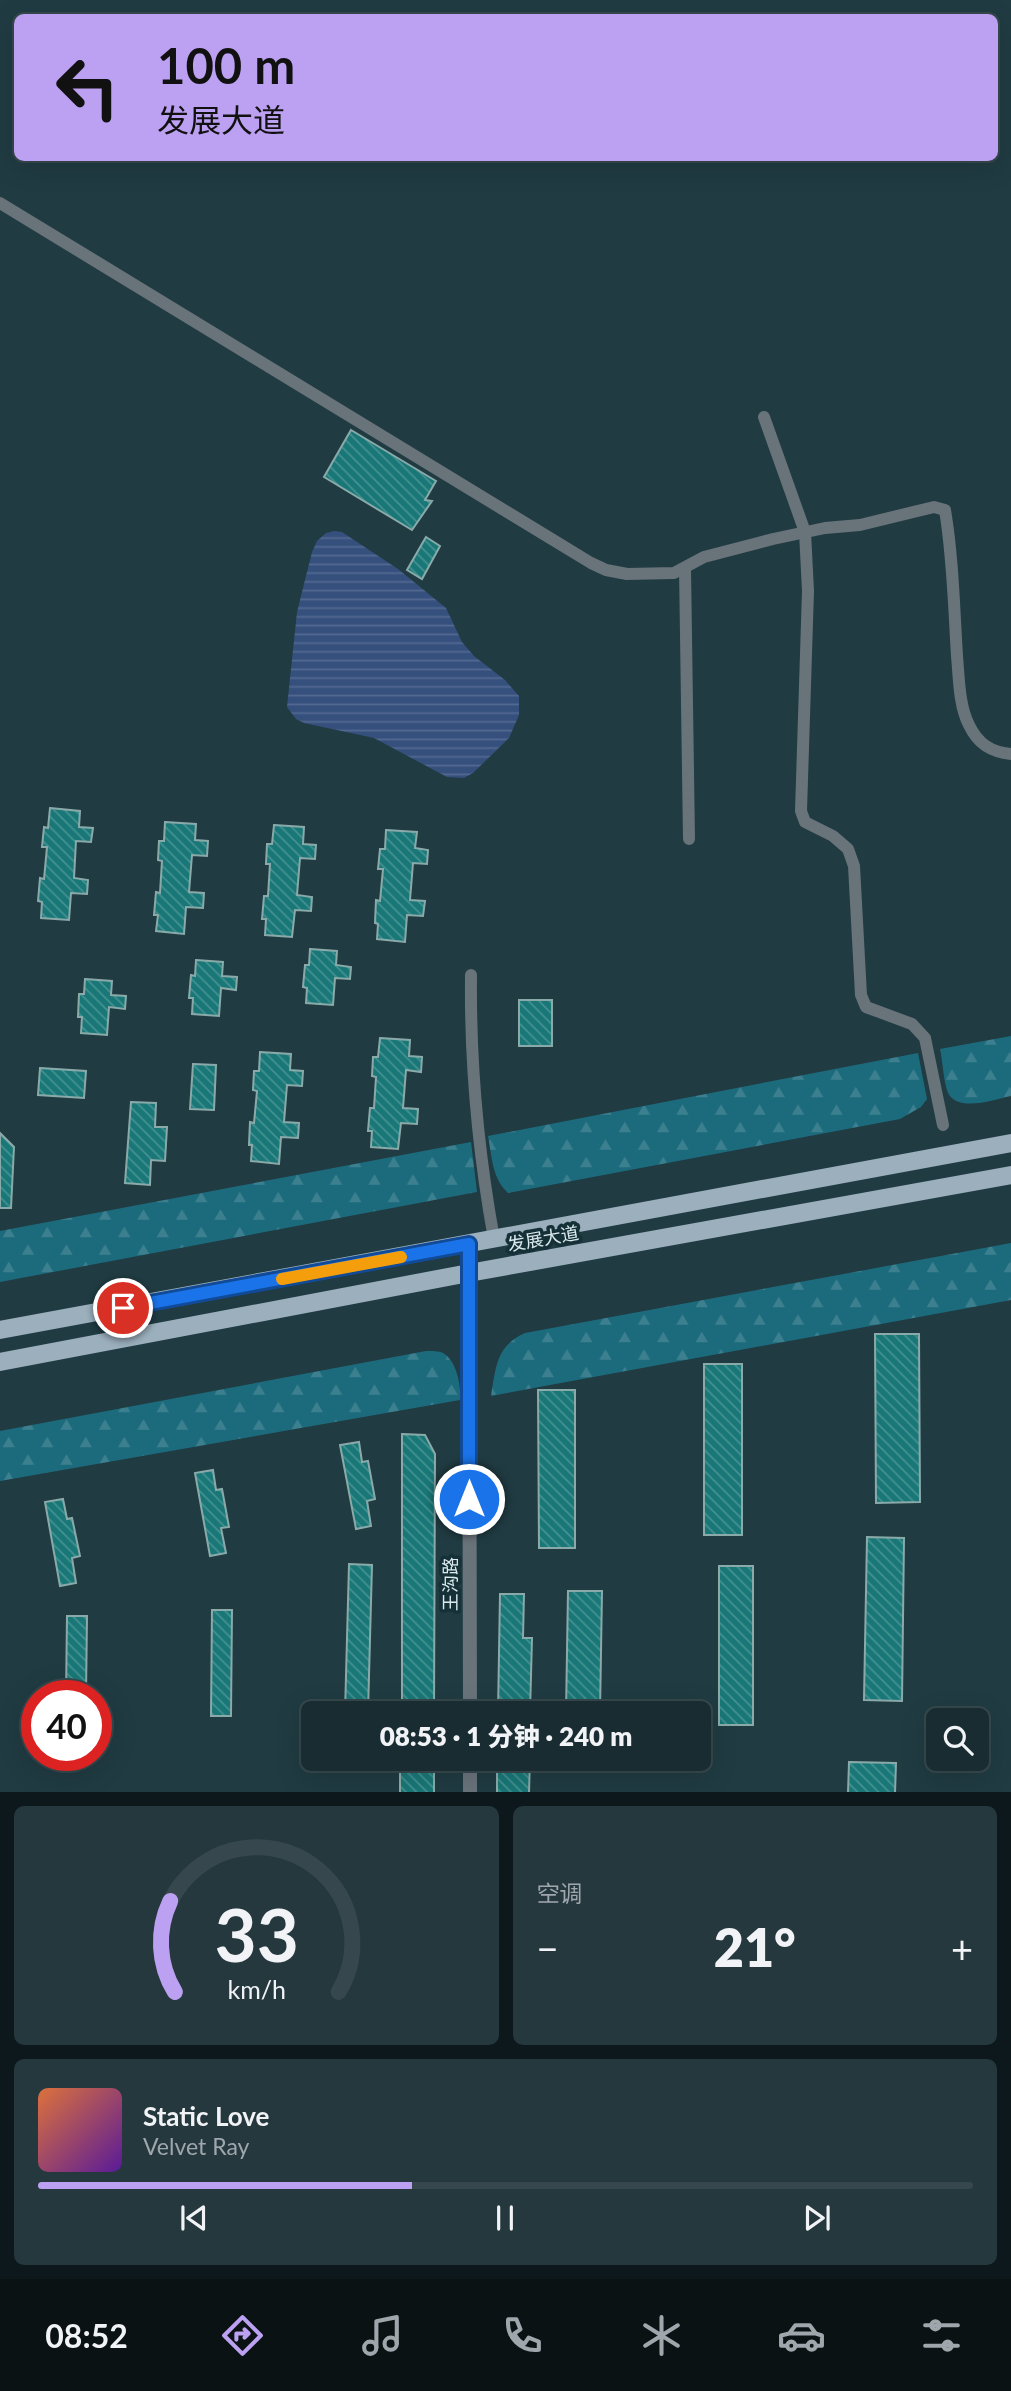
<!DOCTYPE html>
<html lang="zh">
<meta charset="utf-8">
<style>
body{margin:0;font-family:Lato,"Noto Sans SC",sans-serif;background:#25383e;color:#f1f3f6;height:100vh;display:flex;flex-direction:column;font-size:26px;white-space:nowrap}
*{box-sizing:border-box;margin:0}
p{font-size:23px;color:#9fa7ac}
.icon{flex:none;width:38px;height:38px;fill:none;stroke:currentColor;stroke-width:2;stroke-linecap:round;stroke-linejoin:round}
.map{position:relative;height:1792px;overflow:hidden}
.side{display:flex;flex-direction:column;gap:14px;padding:14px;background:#0d181c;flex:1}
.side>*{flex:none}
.top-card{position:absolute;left:14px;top:14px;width:984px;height:147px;border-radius:10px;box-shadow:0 7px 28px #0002,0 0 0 2px #36484d;background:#bca0f2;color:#111;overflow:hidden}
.tools{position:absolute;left:926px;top:1708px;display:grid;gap:14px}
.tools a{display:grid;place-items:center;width:63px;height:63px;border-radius:10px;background:#182c32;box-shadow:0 7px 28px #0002,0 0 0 2px #36484d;font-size:35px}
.speed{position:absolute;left:21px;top:1680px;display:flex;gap:14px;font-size:35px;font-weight:700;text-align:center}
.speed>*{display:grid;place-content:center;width:91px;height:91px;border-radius:50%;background:#182c32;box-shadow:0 7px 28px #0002,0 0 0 2px #36484d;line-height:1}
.speed .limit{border:10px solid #d22;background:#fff;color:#111}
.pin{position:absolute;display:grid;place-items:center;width:60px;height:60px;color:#fff;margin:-30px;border:4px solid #fff;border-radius:50%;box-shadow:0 2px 7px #0007}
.me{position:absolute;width:77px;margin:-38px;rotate:0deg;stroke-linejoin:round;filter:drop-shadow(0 0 5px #0008)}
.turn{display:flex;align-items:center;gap:24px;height:147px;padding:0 28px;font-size:32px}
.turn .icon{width:91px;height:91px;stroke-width:2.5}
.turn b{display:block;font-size:49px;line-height:60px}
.big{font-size:52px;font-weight:800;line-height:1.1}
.side .card{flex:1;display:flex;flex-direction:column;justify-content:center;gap:10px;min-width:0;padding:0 24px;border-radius:10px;background:#25383e}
.side .dial{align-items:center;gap:0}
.dial svg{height:182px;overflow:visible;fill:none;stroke:#36484d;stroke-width:7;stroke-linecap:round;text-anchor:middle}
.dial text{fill:#f1f3f6;stroke:none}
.song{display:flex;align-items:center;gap:21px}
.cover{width:84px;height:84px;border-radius:10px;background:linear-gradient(135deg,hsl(20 70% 55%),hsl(270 70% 35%))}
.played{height:7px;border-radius:4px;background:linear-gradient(90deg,#bca0f2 40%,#36484d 40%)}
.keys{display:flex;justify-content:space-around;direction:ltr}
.heat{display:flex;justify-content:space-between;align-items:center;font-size:38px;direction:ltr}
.side .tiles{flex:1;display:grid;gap:14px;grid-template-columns:1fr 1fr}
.card:last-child{grid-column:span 2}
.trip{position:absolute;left:301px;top:1701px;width:410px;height:70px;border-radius:10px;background:#182c32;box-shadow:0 7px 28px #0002,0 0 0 2px #36484d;font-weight:800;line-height:70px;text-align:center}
.dock{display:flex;height:112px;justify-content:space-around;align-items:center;background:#0a1214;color:#9fa7ac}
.dock .icon{width:49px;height:49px}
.dock .current{color:#bca0f2}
.dock b{font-size:32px;color:#f1f3f6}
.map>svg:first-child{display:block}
.forest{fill:url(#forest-firs)}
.water{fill:url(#water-rules)}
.building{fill:url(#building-back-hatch);stroke:#8aaaaa;stroke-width:2}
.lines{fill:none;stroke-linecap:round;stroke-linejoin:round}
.minor{stroke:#69737a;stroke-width:12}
.tertiary{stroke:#69737a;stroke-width:14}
.primary{stroke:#9bafbd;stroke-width:18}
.route-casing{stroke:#114b97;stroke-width:18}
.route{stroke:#1a73e8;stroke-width:12}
.slow{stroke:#f59e0b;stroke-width:12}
.labels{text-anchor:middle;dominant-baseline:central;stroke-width:7;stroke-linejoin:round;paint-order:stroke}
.street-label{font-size:18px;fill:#daeaee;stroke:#153037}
</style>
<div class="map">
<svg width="1011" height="1793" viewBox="0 0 1011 1793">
<defs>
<pattern id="forest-firs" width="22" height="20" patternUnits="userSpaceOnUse" patternTransform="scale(1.75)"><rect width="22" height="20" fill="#1c6b7d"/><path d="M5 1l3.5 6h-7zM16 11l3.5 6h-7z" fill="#3c8090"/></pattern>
<pattern id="water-rules" width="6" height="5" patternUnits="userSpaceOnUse" patternTransform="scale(1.75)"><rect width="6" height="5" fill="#35507d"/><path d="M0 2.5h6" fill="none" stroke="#526990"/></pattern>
<pattern id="building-back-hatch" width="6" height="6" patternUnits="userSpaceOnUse" patternTransform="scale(1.75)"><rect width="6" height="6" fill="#197777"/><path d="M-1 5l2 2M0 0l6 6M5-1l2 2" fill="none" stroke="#459191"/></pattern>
</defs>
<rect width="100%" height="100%" fill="#203b42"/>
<g class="forest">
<path d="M1011,1036V1096C995,1099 958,1113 948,1093C943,1080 943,1062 940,1049Z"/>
<path d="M918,1053L927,1099L921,1107L900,1119L508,1193C492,1178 492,1157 488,1136Z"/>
<polygon points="471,1142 477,1192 0,1282 0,1231"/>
<path d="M1011,1243V1300L491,1396C496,1367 496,1346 525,1333Z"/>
<path d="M426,1351C431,1351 439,1351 443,1353C457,1361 461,1386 460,1400L0,1481V1431Z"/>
</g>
<polygon class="water" points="334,531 342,532 398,569 446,608 462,642 474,656 505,680 519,696 519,715 509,738 473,773 464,778 447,777 374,738 304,723 296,719 287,707 297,612 312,552 317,541 326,533"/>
<g class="building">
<polygon points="351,430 436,481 425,500 432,501 412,530 324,477"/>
<polygon points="426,537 440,546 422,579 407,570"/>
<polygon points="50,808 80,811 79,827 93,828 91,842 76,841 74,878 88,880 87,894 71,893 69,920 41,918 42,902 38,901 40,878 44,879 47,847 42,847 44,827 48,828"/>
<polygon points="165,822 196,824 195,840 208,841 207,856 192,855 189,892 204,893 203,908 186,907 184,934 156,931 158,915 154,915 156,892 160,893 162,861 158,860 159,841 164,841"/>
<polygon points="274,825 304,827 303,844 316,845 315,859 300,858 297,895 312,897 311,911 295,910 292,937 265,935 266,919 262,919 264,896 268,896 270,864 266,864 267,844 272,844"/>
<polygon points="386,830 417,832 415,848 428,850 427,864 413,863 410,900 425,901 423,916 407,915 405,942 377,939 378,924 375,923 376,900 380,901 383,869 378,869 380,849 385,849"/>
<polygon points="310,949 337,951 336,965 351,967 350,979 335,978 333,1005 306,1003 307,988 303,987 305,965 309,965"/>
<polygon points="196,960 223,962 222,976 237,977 236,990 221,988 219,1016 192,1014 193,998 189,998 191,975 195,976"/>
<polygon points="85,979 112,981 111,995 126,996 125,1009 109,1007 107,1035 81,1033 82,1017 78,1017 79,994 84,994"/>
<rect x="519" y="1000" width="33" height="46"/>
<polygon points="380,1038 410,1040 409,1056 422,1057 421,1072 406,1070 403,1108 418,1109 417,1124 401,1123 398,1149 371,1147 372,1131 368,1131 370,1108 374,1108 376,1077 372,1076 373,1057 378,1057"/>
<polygon points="260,1052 291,1054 290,1070 303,1071 302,1086 287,1085 284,1122 299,1123 298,1138 281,1137 279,1164 251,1161 252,1145 249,1145 250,1122 254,1123 257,1091 253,1090 254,1071 259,1071"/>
<polygon points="193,1064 216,1065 214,1110 190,1109"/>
<polygon points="40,1068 86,1071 84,1098 38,1095"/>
<polygon points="131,1102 156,1103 155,1127 167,1127 165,1161 151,1160 150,1185 125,1183"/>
<polygon points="0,1133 14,1147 11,1208 0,1208"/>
<polygon points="875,1334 919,1334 920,1502 876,1503"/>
<rect x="704" y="1364" width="38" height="171"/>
<polygon points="538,1390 575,1390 575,1548 539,1548"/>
<polygon points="402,1434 425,1435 435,1454 434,1713 402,1713"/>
<polygon points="359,1442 362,1462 368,1461 375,1499 367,1501 371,1526 356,1529 340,1445"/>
<polygon points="213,1470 216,1490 222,1489 229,1527 221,1528 226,1553 210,1556 195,1473"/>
<polygon points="63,1499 67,1519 72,1518 80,1556 72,1558 76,1583 60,1586 45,1502"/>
<polygon points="867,1537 904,1538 902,1701 864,1700"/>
<polygon points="349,1564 372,1565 368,1713 345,1713"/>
<rect x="719" y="1566" width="34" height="159"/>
<polygon points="568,1591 602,1591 600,1713 566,1713"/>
<polygon points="500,1594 524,1594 523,1638 532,1638 530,1713 498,1713"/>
<polygon points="212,1610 232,1610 231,1716 211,1716"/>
<polygon points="67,1616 87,1616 86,1696 66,1696"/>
<polygon points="497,1759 530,1759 529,1793 497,1793"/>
<polygon points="849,1762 896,1763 895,1793 848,1793"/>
<polygon points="434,1768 434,1793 400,1793 400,1769"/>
</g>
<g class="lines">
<g class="minor">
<path d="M0,203L591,563L606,570L627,574L674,573L704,557L773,539L825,528L860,525L934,507L945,510C953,558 954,608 957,656C959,678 959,706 969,725C978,744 991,752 1011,754"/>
<polyline points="764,417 805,532 808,591 801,811 805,822 833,836 848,849 854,866 861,995 866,1007 912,1024 925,1038 943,1125"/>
<polyline points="685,568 689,839"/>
<path d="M471,975C470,1064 478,1151 494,1239"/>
</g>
<g class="tertiary">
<polyline points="469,1244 470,1713"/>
<polyline points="470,1793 470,1759"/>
</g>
<g class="primary">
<polyline points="0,1330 1011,1143"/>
<polyline points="0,1362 469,1273 1011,1175"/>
</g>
</g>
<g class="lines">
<defs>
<polyline id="route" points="123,1308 469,1244 469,1499"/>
</defs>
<use href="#route" class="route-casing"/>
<use href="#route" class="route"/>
<polyline class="slow" points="282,1279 401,1257"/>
</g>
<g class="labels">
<g class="street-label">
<text transform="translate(543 1238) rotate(-10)">发展大道</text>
<text transform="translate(450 1584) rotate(-90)">王沟路</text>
</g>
</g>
</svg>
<div class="tools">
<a><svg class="icon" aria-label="search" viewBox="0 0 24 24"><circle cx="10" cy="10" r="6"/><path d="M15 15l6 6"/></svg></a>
</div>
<div class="speed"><div class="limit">40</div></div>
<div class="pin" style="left:123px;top:1308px;background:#d93025"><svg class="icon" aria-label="arrive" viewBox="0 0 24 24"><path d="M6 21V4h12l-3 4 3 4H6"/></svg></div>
<svg class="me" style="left:469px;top:1499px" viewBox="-20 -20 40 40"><circle r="17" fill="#1a73e8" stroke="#fff" stroke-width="3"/><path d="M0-11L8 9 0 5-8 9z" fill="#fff"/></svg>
<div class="trip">08:53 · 1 分钟 · 240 m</div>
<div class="top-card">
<div class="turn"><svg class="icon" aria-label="left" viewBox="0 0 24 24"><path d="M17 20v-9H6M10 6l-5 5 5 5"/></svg><div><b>100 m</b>发展大道</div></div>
</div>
</div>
<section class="side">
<div class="tiles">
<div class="card dial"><svg viewBox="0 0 100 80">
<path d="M14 69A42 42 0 1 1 86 69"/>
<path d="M14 69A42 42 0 0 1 12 29" stroke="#bca0f2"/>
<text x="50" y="56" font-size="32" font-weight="700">33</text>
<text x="50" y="72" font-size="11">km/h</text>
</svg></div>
<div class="card"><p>空调</p>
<div class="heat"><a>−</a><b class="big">21°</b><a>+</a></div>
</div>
<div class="card">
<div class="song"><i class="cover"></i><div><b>Static Love</b><p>Velvet Ray</p></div></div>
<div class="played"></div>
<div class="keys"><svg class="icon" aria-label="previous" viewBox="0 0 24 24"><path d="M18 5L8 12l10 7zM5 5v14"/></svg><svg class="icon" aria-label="pause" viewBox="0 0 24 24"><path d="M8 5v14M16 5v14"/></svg><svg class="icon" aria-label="next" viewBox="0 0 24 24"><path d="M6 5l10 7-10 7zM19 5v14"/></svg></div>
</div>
</div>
</section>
<nav class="dock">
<b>08:52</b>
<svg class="icon current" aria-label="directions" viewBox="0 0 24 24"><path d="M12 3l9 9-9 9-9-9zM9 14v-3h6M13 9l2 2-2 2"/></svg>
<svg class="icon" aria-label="music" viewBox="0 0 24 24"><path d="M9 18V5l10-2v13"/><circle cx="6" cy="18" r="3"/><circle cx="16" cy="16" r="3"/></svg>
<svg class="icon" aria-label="phone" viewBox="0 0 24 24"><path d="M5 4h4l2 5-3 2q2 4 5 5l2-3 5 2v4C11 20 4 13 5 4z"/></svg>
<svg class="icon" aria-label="climate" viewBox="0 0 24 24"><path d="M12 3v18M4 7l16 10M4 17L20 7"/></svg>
<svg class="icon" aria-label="car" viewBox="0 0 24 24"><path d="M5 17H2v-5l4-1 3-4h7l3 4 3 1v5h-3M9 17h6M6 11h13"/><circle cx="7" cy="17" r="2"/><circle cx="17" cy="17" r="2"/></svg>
<svg class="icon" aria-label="filters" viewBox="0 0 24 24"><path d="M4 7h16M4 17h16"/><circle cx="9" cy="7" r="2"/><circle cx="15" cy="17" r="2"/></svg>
</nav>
